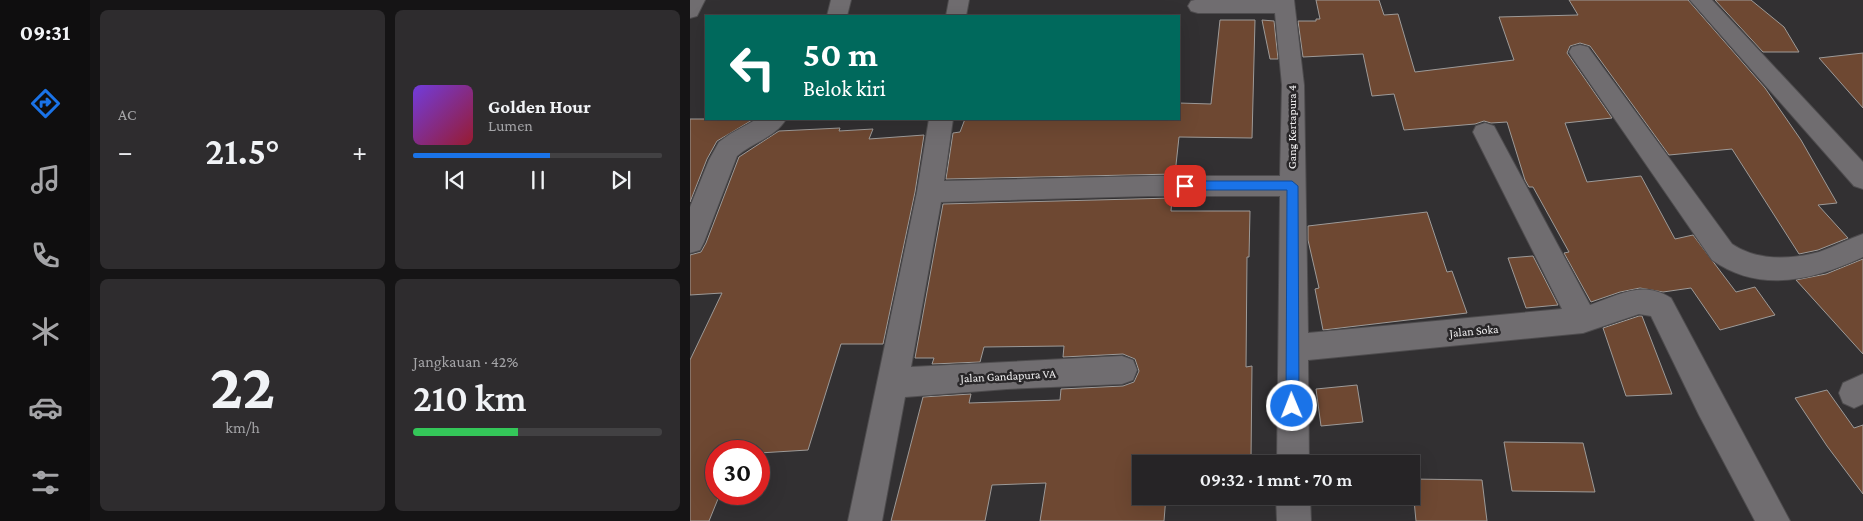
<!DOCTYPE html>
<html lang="id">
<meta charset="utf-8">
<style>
body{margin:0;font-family:"Crimson Pro",serif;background:#2e2c2e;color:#f1f3f6;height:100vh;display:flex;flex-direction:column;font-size:19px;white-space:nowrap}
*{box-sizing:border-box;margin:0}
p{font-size:16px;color:#a4a4a7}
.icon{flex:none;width:28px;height:28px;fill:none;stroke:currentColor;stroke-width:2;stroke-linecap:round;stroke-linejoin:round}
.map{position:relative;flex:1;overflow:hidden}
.sheet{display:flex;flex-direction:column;gap:10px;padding:10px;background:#151415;width:600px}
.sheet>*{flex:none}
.banner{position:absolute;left:15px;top:15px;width:475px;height:105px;border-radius:0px;box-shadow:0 5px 20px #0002,0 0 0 1px #424143;background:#00695c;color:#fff;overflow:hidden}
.speed{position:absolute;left:15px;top:440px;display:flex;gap:10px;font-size:25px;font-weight:700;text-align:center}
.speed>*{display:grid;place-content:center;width:65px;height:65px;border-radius:50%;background:#262426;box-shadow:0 5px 20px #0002,0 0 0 1px #424143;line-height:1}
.speed .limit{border:8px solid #d22;background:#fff;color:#111}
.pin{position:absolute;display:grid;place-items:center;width:42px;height:42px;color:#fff;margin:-21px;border-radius:10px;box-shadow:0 2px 8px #0006}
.me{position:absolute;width:55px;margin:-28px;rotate:359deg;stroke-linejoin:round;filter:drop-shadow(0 0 4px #0008)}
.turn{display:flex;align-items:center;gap:18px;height:105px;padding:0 15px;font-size:22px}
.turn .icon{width:65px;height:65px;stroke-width:2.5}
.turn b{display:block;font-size:35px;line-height:42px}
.big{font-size:38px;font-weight:600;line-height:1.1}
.sheet .widget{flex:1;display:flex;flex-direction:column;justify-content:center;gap:8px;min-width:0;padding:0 18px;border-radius:8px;background:#2e2c2e}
.sheet .dial{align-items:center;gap:0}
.dial b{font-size:65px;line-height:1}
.song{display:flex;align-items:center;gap:15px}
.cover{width:60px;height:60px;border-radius:8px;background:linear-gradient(135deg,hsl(260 70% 55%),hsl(350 70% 35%))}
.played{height:5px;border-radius:2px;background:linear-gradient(90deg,#1a73e8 55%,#424143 55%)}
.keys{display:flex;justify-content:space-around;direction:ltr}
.heat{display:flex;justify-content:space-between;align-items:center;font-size:28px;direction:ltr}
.charge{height:8px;border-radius:4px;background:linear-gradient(90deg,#34c759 42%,#424143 0)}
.sheet .tiles{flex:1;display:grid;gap:10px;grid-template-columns:repeat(2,1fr)}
.trip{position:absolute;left:442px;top:455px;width:288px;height:50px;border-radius:0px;background:#262426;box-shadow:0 5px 20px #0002,0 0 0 1px #424143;font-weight:600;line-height:50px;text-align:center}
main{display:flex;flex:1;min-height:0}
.tab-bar{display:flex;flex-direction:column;width:90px;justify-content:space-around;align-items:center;background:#0f0e0f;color:#a4a4a7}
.tab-bar .icon{width:35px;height:35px}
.tab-bar .current{color:#1a73e8}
.tab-bar b{font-size:22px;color:#f1f3f6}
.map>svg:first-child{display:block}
.building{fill:#6e4832;stroke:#9d9a98}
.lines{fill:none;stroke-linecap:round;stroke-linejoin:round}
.minor-casing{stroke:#4e4c4e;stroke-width:2}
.minor{fill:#706d70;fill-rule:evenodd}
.route{fill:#1a73e8;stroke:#114b97}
.labels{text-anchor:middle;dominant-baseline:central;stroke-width:5;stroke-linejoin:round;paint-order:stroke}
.street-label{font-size:12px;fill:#f1f0f1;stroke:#282628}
</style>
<main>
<nav class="tab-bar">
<b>09:31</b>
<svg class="icon current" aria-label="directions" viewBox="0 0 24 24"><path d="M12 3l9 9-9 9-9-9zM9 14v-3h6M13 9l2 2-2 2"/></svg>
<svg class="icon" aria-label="music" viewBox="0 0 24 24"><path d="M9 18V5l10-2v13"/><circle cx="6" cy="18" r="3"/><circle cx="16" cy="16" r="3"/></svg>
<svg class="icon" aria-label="phone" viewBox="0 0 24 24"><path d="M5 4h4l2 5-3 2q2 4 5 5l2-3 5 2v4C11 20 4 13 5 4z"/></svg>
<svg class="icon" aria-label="climate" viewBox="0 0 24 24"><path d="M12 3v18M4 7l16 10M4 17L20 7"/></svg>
<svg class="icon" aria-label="car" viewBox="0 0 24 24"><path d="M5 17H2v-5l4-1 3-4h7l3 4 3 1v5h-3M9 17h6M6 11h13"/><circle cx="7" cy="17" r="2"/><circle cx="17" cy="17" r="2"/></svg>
<svg class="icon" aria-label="filters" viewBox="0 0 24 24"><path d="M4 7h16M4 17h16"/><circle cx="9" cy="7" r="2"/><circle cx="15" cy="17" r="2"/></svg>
</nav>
<section class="sheet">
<div class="tiles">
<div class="widget"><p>AC</p>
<div class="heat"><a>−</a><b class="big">21.5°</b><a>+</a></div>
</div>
<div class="widget">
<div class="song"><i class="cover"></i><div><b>Golden Hour</b><p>Lumen</p></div></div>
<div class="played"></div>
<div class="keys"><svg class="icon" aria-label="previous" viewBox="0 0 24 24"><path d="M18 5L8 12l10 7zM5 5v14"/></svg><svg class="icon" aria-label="pause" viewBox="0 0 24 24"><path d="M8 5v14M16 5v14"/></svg><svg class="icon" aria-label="next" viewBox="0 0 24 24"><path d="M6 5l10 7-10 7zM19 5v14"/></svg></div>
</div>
<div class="widget dial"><b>22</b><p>km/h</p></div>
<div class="widget"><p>Jangkauan · 42%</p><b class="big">210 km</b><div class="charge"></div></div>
</div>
</section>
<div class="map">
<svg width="1173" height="521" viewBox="0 0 1173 521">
<rect width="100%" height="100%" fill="#323032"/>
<g class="building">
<polygon points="626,0 689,0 694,15 708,14 725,72 824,60 809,17 888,15 879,0 998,0 1075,88 1111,140 1147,203 1128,205 1158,238 1128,250 1109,254 1042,149 979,155 900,46 890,43 880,46 877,53 922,118 875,123 897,182 951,176 985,239 1003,235 1046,292 1065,287 1085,315 1030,330 1001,288 973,292 950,288 930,292 901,302 874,253 879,252 843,187 839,187 835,180 817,122 801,123 794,121 785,124 714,130 704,94 682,96 673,54 613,57 608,21 626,21 626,19 630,19"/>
<polygon points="1025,0 1061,0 1094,27 1109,52 1073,52"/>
<polygon points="530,20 565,20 562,138 489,137 485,174 256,179 263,133 270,132 275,119 489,119 489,103 521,104"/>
<polygon points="572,20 584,21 588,59 580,59"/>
<polygon points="1173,53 1173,108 1129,58"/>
<polygon points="0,119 64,119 27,141 17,159 0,202"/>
<polygon points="150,128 149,131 183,129 179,139 234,135 225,192 193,344 151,344 118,450 69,453 26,451 26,494 30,494 19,521 0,521 0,360 32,293 0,295 0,255 11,252 16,243 49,157 89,131"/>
<polygon points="482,198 481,211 560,211 559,257 557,257 556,367 562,366 561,459 478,461 478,464 451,464 451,496 476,496 474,521 350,521 356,483 302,485 295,521 201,521 233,397 281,394 279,403 370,400 371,389 433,386 444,382 449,371 445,359 433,354 373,357 374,346 294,347 290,362 242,364 244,358 225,358 253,204"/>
<polygon points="737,212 757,272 762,271 777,313 633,330 625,289 629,288 618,240 618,226"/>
<polygon points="843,256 868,305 836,308 818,258"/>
<polygon points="1173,259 1173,354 1106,280 1136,274"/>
<polygon points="949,316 952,316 982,394 936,396 913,328"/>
<polygon points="667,385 673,422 631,426 626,389"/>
<polygon points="1137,390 1164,428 1173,425 1173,494 1137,446 1105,398"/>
<polygon points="814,442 893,443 905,492 822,491"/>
<polygon points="722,479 792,480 797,521 726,521"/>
</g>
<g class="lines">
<defs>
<g id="minor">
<polygon points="0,0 15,0 7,16 0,18"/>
<polygon points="141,0 161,0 157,16 137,16"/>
<polygon points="259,0 279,0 276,16 256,16"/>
<path d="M505,0H604L614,85L618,333L872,309L783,132L786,126L795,123L804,126L900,305C929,295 952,280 981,298L1100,521H1065L1009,415L961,316L949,314L893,333L618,360L619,464H587L590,196H459L251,202L221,367L432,356L443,360L447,370L443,380L432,384L317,389L215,397L192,521H158L227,192L239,119H263L254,181L459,176H590L592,85L585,13H508L501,11L498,6L501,1Z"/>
<polygon points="1000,0 1022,0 1173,162 1173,189 1164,186"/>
<path d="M890,45L898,47L1042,244C1067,261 1100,260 1129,252C1144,247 1158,239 1173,234V257C1124,280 1070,294 1022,260L882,57L879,52L882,47Z"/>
<path d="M67,119H96C86,137 62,143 47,156L14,242L10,250L0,253V207L19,160L29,142L40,134Z"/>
<polygon points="1173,374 1173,404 1164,408 1153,403 1149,393 1153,383"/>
<polygon points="586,496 620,496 621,521 587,521"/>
</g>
</defs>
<use href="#minor" class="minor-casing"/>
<use href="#minor" class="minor"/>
</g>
<polygon class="route" points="495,181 602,181 608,186 609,406 607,410 602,412 598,410 596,406 597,190 495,190 490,186"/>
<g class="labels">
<g class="street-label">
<text transform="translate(602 127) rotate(-90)">Gang Kertapura 4</text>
<text transform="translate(784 331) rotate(-5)">Jalan Soka</text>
<text transform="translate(318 376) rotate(-3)">Jalan Gandapura VA</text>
</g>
</g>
</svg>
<div class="speed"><div class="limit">30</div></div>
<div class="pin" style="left:495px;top:186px;background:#d93025"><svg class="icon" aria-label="arrive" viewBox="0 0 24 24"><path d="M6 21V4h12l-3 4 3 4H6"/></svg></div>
<svg class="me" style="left:602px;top:406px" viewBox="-20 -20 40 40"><circle r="17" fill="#1a73e8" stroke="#fff" stroke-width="3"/><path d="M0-11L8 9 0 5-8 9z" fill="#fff"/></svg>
<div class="trip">09:32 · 1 mnt · 70 m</div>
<div class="banner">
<div class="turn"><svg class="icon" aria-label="left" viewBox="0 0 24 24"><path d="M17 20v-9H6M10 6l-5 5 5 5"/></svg><div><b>50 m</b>Belok kiri</div></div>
</div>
</div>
</main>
